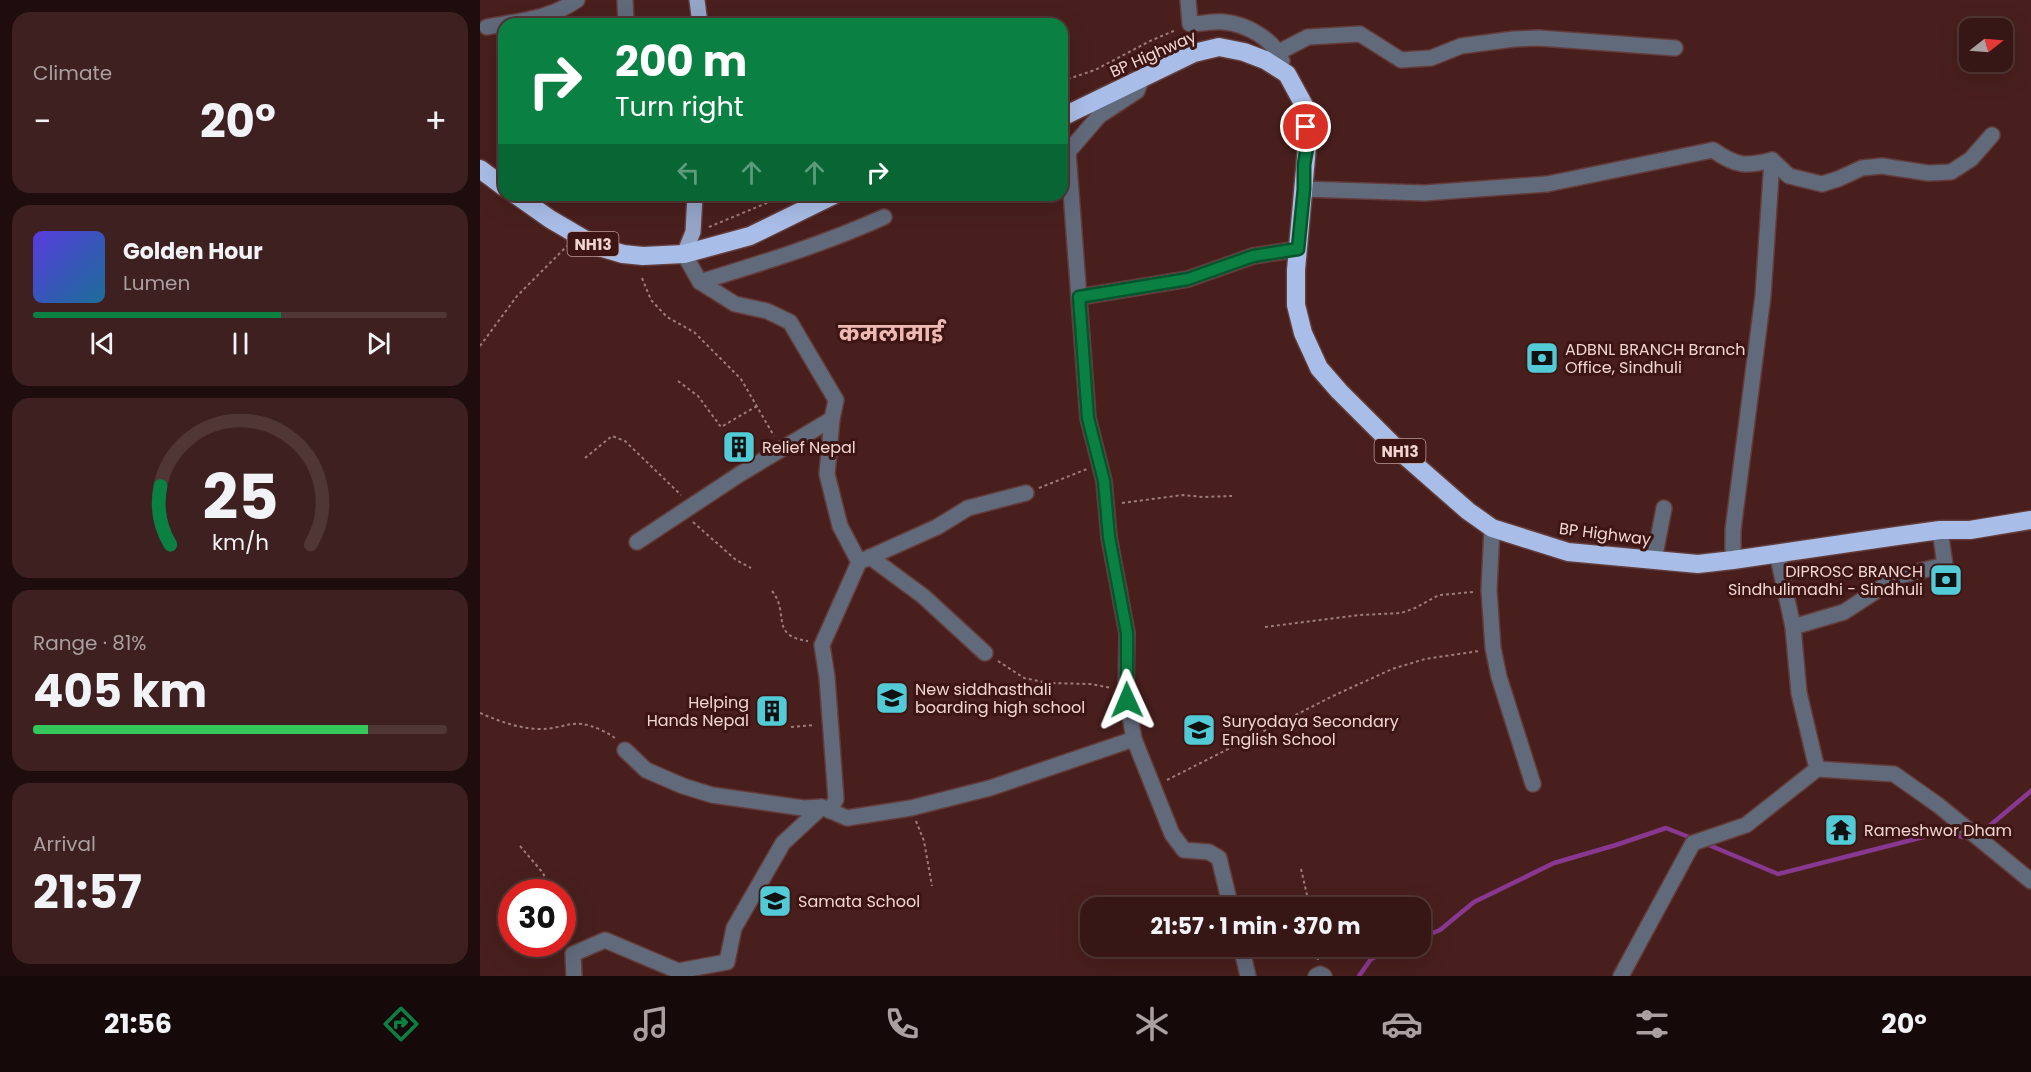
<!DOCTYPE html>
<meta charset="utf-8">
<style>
body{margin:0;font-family:Poppins,"Noto Sans Devanagari",sans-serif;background:#3d201f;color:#f1f3f6;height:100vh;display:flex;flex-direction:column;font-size:22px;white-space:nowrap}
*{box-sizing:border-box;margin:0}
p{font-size:20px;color:#aa9fa1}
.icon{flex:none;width:33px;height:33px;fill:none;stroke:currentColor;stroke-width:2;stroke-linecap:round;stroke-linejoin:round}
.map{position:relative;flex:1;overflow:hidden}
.details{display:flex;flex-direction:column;gap:12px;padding:12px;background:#1e0d0c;width:480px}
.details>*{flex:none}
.banner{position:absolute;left:18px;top:18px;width:570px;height:183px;border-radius:18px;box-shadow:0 6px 24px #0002,0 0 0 2px #503635;background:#0b8043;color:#fff;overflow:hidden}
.needle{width:39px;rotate:73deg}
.buttons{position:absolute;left:1479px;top:18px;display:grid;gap:12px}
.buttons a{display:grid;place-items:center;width:54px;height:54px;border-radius:12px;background:#361716;box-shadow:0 6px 24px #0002,0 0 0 2px #503635;font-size:30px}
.speed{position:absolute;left:18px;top:879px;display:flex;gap:12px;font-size:30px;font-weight:700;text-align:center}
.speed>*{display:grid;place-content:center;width:78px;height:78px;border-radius:50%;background:#361716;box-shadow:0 6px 24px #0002,0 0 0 2px #503635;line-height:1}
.speed .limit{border:9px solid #d22;background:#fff;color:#111}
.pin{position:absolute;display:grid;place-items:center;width:51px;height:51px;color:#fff;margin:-26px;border:3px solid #fff;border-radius:50%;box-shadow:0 2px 6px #0007}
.me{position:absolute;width:66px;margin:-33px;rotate:359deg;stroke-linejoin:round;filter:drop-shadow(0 0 4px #0008)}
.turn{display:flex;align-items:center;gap:21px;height:126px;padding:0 18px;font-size:27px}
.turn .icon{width:78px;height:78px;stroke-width:2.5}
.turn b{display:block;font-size:42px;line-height:51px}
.lanes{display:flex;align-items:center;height:57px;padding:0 18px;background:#0003;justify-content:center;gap:30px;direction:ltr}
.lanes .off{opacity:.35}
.big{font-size:45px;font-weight:700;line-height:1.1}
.details .card{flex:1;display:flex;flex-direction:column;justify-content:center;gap:9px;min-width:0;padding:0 21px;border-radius:18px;background:#3d201f}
.details .dial{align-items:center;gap:0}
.dial svg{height:156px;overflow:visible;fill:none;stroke:#503635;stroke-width:7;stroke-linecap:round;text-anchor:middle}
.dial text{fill:#f1f3f6;stroke:none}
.song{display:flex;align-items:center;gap:18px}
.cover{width:72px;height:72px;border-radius:9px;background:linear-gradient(135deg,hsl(250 70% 55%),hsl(200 70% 35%))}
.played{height:6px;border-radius:3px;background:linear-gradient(90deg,#0b8043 60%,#503635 60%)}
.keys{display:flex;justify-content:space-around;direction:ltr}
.heat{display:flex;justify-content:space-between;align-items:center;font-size:33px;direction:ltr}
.charge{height:9px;border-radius:4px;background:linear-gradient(90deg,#34c759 81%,#503635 0)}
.trip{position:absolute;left:600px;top:897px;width:351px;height:60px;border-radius:18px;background:#361716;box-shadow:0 6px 24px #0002,0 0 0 2px #503635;font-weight:700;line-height:60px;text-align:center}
.tab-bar{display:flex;height:96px;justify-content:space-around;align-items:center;background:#160909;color:#aa9fa1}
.tab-bar .icon{width:42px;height:42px}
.tab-bar .selected{color:#0b8043}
.tab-bar b{font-size:27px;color:#f1f3f6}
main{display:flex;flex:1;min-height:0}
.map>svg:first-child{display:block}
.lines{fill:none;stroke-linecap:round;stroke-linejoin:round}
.stream{stroke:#893891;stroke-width:4.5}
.minor-casing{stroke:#633c3a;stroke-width:18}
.major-casing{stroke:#633c3a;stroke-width:18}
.highway-casing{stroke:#633c3a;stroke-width:21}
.path{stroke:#9e7c79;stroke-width:2;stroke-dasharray:3 3;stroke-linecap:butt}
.minor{stroke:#616a7b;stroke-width:15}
.major{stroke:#94a5c8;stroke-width:15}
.highway{stroke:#a8bde7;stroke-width:18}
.route-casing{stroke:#07532c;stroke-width:15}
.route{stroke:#0b8043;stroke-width:10}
.labels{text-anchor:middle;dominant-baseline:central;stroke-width:6;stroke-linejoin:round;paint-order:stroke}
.shield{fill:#3d1513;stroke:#bb9b99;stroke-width:1.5}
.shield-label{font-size:15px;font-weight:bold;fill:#f1d5d2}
.street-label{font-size:16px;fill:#f1d5d2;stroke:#3d1513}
.poi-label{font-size:16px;fill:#f1d5d2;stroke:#3d1513;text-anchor:start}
.district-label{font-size:22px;font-weight:bold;fill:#eeb8b3;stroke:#3d1513}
</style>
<main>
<section class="details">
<div class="card"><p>Climate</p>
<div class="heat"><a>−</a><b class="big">20°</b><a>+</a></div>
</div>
<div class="card">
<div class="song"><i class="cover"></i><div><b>Golden Hour</b><p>Lumen</p></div></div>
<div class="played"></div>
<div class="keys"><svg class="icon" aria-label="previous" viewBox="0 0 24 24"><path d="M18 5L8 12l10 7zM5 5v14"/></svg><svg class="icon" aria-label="pause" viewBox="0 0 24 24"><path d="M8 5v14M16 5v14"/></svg><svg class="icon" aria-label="next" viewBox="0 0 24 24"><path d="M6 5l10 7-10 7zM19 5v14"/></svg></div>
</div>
<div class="card dial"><svg viewBox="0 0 100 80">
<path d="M14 69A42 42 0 1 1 86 69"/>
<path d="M14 69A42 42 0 0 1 9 39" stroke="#0b8043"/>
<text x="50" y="56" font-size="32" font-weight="700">25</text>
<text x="50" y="72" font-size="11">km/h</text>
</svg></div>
<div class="card"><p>Range · 81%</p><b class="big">405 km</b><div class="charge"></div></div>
<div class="card"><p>Arrival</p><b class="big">21:57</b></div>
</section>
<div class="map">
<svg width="1551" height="976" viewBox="0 0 1551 976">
<rect width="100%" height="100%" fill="#481f1d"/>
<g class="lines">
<g class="stream">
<polyline points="1496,833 1502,832 1551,791"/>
<polyline points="1224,843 1298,874 1463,832 1483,837 1488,836"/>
<polyline points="940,938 960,930 994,902 1074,863 1136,845 1186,828 1214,839"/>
<polyline points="879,976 891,959 920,946"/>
</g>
<defs>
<g id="minor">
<polyline points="145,0 146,24"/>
<path d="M708,0L710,24C721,24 733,21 744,22C766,24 794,39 802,61"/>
<path d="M7,27C38,21 70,19 97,0"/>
<polyline points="799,52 828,37 880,34 921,60 951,58 981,46 1034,39 1059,38 1195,48"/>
<polyline points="661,80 657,91 619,116 588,152 608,418 624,481 629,537 647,633 646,693 654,739 692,834 704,850 729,852 739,858 751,908"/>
<polyline points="1292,160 1309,176 1342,184 1358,179 1382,168 1402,166 1448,173 1471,172 1491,159 1512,135"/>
<path d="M824,189L944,193L1067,184L1233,150C1256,166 1265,167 1292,160"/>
<polyline points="204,254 220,282 255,304 287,311 310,322 356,400 352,419 347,474 360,526 379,562 342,645 347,677 356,799 350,811"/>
<path d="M220,282C282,263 344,244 404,217"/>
<polyline points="599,297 708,279 773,256 818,249"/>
<polyline points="1012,528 1009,590 1013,648 1019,677 1053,784"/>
<polyline points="157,542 260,474 352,419"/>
<polyline points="390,557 443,596 505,653"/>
<polyline points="1174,560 1184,508"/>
<polyline points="1253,560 1253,530 1283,296 1292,160"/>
<polyline points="379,562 457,527 488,508 546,493"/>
<polyline points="1313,627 1364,612 1419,576 1465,565 1460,530"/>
<polyline points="145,750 166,770 203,786 232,795 323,808 342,807"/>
<polyline points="1337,769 1414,774 1458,805 1551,881"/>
<polyline points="761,946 768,976"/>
<polyline points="94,976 93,954 125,940 198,971 247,962 254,928 303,843 342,807 367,818 431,808 510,788 654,739"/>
<polyline points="836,976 840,974 844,976"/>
<polyline points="1141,976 1213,843 1266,825 1337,769 1319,693 1313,627 1297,553"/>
</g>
<g id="major">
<polyline points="217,0 220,24"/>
<polyline points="204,254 213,232 215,195"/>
</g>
<g id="highway">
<polyline points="582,117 714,53 739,47 764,52 785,60 807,74 825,107 827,147 816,270 816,305 823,333 839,368 859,391 915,447 988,511 1012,528 1088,552 1218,564 1253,560 1417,536 1460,530 1490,530 1551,520"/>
<polyline points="0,169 24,187"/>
<polyline points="36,195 70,219 116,246 143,254 163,256 204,254 270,236 354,195"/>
</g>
</defs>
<use href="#minor" class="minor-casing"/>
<use href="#major" class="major-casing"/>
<use href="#highway" class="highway-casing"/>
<g class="path">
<polyline points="582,81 615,70 670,41 696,30"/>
<polyline points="229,227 306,195"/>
<polyline points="162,278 171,300 187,317 214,332 261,379 294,436"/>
<polyline points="0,346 37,296 87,246"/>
<polyline points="198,381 218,396 241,427 277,406"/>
<polyline points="105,458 132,436 145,441 201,495"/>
<polyline points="559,488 607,469"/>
<polyline points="642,503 703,495 723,497 752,496"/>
<polyline points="213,522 256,560 271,568"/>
<path d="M292,591C310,613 289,636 328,641"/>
<polyline points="785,627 880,615 921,613 935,608 959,595 994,592"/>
<polyline points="518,661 544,678 568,683 610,684 632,688"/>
<path d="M0,713C19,721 37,728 58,729C85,730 91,716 121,730C127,733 132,735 137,740"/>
<polyline points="311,727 335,725"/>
<polyline points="687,780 853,696 912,669 945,659 999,651"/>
<polyline points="436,821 444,841 452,886"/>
<polyline points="40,846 63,873 71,892"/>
<polyline points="821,869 830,908"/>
<polyline points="82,922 89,940"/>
<polyline points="836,946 838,960"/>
</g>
<use href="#minor" class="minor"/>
<use href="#major" class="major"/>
<use href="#highway" class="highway"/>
</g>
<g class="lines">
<defs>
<polyline id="route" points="647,700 647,633 629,537 624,481 608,418 599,297 708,279 773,256 818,249 824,189 824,165 827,147 826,127"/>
</defs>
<use href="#route" class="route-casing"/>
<use href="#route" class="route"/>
</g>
<defs>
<symbol id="bank-square" viewBox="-11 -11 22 22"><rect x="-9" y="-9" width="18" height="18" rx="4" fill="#52cbd7" stroke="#3d1513"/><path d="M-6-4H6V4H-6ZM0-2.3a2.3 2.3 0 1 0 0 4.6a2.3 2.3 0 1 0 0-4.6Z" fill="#111"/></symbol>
<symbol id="building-square" viewBox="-11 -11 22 22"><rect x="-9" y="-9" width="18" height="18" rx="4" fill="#52cbd7" stroke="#3d1513"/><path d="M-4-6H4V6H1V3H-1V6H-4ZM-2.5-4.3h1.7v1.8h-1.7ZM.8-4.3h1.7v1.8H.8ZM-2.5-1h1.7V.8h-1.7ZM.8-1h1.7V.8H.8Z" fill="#111"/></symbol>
<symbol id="school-square" viewBox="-11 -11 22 22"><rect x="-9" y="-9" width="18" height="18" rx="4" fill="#52cbd7" stroke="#3d1513"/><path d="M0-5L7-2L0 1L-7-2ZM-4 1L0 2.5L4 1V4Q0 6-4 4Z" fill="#111"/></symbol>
<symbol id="temple-square" viewBox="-11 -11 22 22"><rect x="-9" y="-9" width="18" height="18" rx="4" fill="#52cbd7" stroke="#3d1513"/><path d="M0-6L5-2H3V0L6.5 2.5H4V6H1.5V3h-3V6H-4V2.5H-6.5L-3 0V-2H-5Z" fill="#111"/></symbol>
</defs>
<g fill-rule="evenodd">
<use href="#bank-square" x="1043" y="339" width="38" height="38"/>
<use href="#building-square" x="240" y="428" width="38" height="38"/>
<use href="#bank-square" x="1447" y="561" width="38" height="38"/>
<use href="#school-square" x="393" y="679" width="38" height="38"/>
<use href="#building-square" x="273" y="692" width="38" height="38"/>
<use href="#school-square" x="700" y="711" width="38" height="38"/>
<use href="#temple-square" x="1342" y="811" width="38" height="38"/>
<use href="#school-square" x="276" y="882" width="38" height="38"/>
</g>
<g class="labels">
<g class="shield">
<rect x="87.5" y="232" width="51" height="24" rx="4.5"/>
<rect x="894.5" y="439" width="51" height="24" rx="4.5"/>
</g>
<g class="shield-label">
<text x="113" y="244">NH13</text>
<text x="920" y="451">NH13</text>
</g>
<g class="street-label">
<text transform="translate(673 54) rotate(-24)">BP Highway</text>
<text transform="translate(1125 534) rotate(7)">BP Highway</text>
</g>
<g class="poi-label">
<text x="1085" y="349">ADBNL BRANCH Branch<tspan x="1085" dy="18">Office, Sindhuli</tspan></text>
<text x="282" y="447">Relief Nepal</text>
<text x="1443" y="571" text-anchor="end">DIPROSC BRANCH<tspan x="1443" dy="18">Sindhulimadhi - Sindhuli</tspan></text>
<text x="435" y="689">New siddhasthali<tspan x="435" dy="18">boarding high school</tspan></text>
<text x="269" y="702" text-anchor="end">Helping<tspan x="269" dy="18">Hands Nepal</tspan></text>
<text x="742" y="721">Suryodaya Secondary<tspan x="742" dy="18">English School</tspan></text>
<text x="1384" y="830">Rameshwor Dham</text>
<text x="318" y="901">Samata School</text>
</g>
<g class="district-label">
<text x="411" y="333">कमलामाई</text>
</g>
</g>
</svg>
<div class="buttons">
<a><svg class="needle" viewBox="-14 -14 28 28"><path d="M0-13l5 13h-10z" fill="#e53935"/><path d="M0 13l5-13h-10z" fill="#aa9fa1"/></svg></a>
</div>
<div class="speed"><div class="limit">30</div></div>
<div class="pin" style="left:826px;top:127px;background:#d93025"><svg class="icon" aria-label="arrive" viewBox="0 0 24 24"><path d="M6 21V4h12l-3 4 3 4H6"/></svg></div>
<svg class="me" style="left:647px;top:700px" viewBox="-20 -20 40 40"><path d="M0-17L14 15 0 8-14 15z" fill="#0b8043" stroke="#fff" stroke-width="4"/></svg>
<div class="trip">21:57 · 1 min · 370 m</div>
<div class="banner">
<div class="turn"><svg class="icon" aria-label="right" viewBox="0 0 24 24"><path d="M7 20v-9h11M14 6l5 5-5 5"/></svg><div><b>200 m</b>Turn right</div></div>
<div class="lanes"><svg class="icon off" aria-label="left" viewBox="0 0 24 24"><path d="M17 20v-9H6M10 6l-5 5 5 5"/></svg><svg class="icon off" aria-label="ahead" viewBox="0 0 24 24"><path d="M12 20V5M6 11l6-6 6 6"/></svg><svg class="icon off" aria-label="ahead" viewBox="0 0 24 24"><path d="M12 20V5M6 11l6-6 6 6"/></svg><svg class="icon" aria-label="right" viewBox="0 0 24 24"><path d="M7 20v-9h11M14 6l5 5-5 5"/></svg></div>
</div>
</div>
</main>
<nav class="tab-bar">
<b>21:56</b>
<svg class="icon selected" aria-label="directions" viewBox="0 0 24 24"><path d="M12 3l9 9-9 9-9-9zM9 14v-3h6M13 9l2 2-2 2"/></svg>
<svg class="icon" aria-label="music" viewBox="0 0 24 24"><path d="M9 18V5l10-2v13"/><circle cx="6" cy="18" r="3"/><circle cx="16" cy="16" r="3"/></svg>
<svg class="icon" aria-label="phone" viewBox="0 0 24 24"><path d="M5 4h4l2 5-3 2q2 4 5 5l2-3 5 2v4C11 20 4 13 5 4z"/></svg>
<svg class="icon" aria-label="climate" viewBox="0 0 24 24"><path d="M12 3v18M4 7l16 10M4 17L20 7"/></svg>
<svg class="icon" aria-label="car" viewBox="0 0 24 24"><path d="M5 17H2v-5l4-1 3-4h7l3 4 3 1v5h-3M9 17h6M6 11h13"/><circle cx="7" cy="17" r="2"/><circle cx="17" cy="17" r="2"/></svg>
<svg class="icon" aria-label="filters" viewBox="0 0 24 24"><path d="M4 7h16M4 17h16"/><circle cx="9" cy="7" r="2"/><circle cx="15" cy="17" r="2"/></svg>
<b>20°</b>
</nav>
